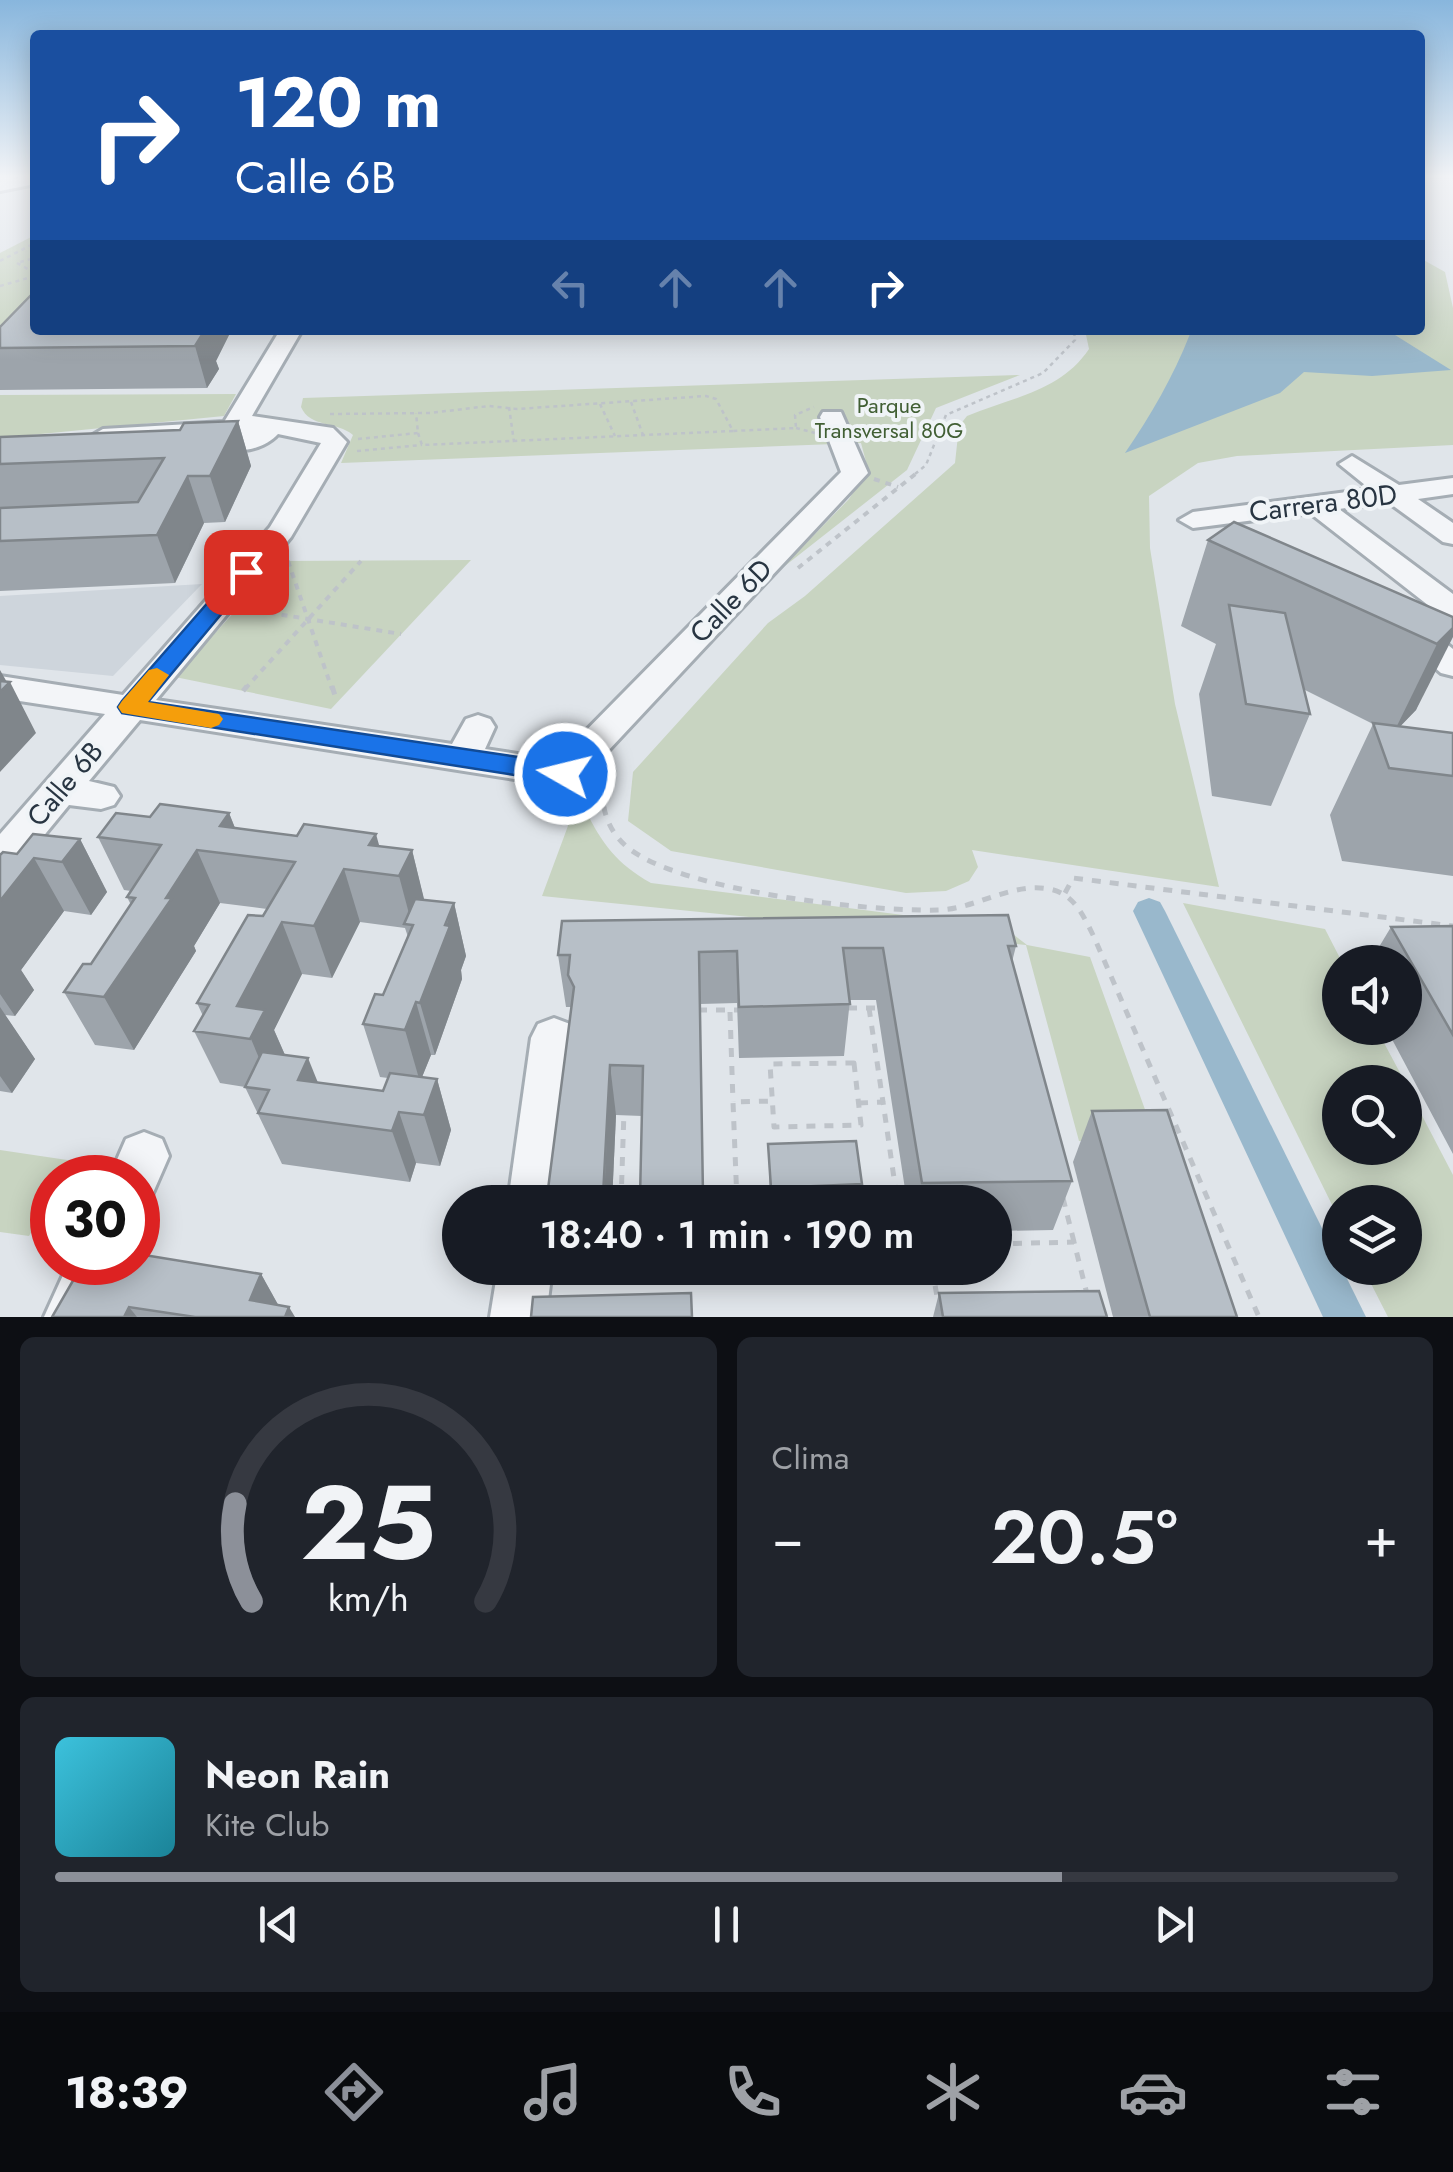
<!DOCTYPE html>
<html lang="es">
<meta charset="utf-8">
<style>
body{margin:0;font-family:Jost,sans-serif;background:#20242c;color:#f1f3f6;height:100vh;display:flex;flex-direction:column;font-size:38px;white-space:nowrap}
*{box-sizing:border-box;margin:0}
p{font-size:32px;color:#9ea1a6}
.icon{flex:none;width:55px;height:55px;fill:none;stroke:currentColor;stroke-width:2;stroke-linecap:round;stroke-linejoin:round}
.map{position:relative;height:1317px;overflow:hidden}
.drawer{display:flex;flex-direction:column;gap:20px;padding:20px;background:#0d0f14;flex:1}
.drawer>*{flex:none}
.hud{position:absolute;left:30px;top:30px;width:1395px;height:305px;border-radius:10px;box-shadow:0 5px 25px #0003;background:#1a4fa0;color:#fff;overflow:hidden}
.tools{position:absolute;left:1322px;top:945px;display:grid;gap:20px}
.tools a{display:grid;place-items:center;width:100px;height:100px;border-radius:50%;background:#171b24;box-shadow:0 5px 25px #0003;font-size:50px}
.speed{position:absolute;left:30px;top:1155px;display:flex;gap:20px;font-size:50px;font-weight:700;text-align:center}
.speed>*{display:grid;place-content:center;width:130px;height:130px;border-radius:50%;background:#171b24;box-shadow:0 5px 25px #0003;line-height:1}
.speed .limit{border:15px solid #d22;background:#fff;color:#111}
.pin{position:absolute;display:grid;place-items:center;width:85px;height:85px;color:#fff;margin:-42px;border-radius:20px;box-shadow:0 5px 15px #0006}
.me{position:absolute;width:110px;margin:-55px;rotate:278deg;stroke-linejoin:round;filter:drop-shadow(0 0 8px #0008)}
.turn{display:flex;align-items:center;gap:35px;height:210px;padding:0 40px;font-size:45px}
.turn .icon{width:130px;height:130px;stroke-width:2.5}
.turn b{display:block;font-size:70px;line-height:85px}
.lanes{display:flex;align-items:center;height:95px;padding:0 40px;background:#0003;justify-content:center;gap:50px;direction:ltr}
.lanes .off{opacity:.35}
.big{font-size:75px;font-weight:600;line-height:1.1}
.drawer .widget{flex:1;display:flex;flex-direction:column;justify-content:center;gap:15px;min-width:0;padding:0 35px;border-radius:15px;background:#20242c}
.drawer .dial{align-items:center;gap:0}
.dial svg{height:260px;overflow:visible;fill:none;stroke:#363941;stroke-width:7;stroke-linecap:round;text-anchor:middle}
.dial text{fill:#f1f3f6;stroke:none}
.song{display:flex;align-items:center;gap:30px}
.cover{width:120px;height:120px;border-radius:15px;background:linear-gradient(135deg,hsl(190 70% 55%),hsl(190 70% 35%))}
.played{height:10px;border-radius:5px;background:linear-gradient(90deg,#8c9099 75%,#363941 75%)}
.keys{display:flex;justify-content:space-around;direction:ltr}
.heat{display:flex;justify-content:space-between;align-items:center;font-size:55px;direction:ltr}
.drawer .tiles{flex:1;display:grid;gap:20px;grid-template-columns:1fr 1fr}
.widget:last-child{grid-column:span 2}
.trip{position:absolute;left:442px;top:1185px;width:570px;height:100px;border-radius:50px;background:#171b24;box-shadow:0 5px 25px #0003;font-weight:600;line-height:100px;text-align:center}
.tab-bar{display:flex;height:160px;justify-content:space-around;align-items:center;background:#090b0e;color:#9ea1a6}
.tab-bar .icon{width:70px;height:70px}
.tab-bar .selected{color:#8c9099}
.tab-bar b{font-size:45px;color:#f1f3f6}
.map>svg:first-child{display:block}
.built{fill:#ced5dc}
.green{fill:#c8d4c1}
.water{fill:#99b8cc}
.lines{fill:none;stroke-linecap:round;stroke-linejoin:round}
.canal{fill:#99b8cc;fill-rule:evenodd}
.minor-casing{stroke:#a5adb4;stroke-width:6}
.highway-casing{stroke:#8794a1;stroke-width:5}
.path-far2{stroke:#bec3c9;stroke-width:2.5;stroke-dasharray:4 4;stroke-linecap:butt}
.path-far1{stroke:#bec3c9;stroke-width:4;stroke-dasharray:6 6;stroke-linecap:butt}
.path{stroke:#bec3c9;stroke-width:5;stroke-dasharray:9 9;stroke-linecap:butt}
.minor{fill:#f3f5f8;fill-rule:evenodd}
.highway{fill:#fff;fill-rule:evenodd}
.wall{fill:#9da4ab;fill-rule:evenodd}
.shaded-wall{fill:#80868b}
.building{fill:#b7bfc7;stroke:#80868b;stroke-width:2.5}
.route{fill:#1a73e8;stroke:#114b97;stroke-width:2.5}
.slow{fill:#f59e0b}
.labels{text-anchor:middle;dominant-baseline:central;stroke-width:8;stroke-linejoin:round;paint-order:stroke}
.far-park-label{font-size:22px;fill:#415f34;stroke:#f0f4f7}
.street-label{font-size:28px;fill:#283542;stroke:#f0f4f7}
</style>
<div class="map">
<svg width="1453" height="1317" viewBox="0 0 1453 1317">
<rect width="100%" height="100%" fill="#e0e5ea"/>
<polygon class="built" points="202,584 113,676 0,665 0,596"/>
<g class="green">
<polygon points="35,235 35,330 0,378 0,253"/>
<path d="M1420,258L1445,272L1453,308V445L1237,456L1198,463L1149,496L1150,548L1175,704L1219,887L972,850L978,867L969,881L946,891L906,893L671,851L628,821L633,772L768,623L805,596L955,463L959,426L967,416C1012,397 1060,392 1089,349L1085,330H1420Z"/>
<path d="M1020,375L936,408L907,470L781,569L849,499L868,469L861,443L341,463L353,435C337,421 310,428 301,407L303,398Z"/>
<polygon points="236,394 224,416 0,438 0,395"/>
<polygon points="471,560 331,709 175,677 281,561"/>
<path d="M575,807L585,809C602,844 617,864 651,883L1005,928L1027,945L1090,957L1156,1140L1079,1141L1026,945L542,896Z"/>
<polygon points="1183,903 1325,929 1342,962 1340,1028 1376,1028 1405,1082 1340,1082 1340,1148 1405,1148 1405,1083 1453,1175 1453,1317 1388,1317 1363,1268 1405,1268 1405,1202 1340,1202 1340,1221"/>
<polygon points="0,1150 74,1161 64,1177 52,1178 52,1197 29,1236 0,1232"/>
</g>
<path class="water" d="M1185,330H1387L1451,370L1372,376L1304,372L1280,393L1125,453C1151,415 1173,377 1190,334Z"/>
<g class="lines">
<polygon class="canal" points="1149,898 1160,902 1165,911 1366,1317 1323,1317 1133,911 1138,902"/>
<defs>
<g id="minor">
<polygon points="35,175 35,184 0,191 0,181"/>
<path d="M280,330H302L252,416L333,428L347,442L291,537L156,700L452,744L466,719L478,715L490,719L495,727L485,749L557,760L841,472L820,417L823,412H841L868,473L578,783L565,787L140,720L89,781L114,787L120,796L114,805L101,809L69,805L14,872L0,876V834L105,714L0,698V676L123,695L270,527L321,443L278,434C263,451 225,459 212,437L103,443L91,436L103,429L224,422Z"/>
<polygon points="1352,456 1399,485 1453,478 1453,494 1418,499 1453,523 1453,544 1443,542 1388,502 1339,509 1453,594 1453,618 1442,616 1310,513 1193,528 1179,520 1193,512 1370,489 1339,464"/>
<polygon points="1411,621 1422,624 1453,649 1453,676 1441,673 1400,638 1395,631 1400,624"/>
<polygon points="554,1018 570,1024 577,1038 559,1202 508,1202 531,1038 538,1024"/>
<polygon points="144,1132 162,1139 169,1156 152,1195 138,1201 138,1178 109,1178 126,1139"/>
<polygon points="69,1262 123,1262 100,1317 44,1317"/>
<polygon points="498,1268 552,1268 546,1317 490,1317"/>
</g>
<polygon id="highway" points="0,175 20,175 0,186"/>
</defs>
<use href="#minor" class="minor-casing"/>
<use href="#highway" class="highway-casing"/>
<g class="path-far2">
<polyline points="0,261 35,243"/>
<polyline points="20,262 35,258"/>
<polyline points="17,263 35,273"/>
<polyline points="0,286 35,276"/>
<polyline points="631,402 643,435"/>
<polyline points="600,404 615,436"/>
<polyline points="509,407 514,442"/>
<polyline points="330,414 430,413 489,406 517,409 706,396 716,399 733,431 796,428 795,415 814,407"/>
<polyline points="796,428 815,433"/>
<polyline points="418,433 422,445 733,431"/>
<polyline points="864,435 939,432"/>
<polyline points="358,439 418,433 416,413"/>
<polyline points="357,451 422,445"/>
<polyline points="915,474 926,465 946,415 1043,373 1075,340 1074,330"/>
</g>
<g class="path-far1">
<polyline points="874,479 898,487"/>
<polyline points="288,561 332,689"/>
<polyline points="798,568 918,472"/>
<polyline points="246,609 401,634"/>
<polyline points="245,689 361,561"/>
</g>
<g class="path">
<polyline points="332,686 337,702"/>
<polyline points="243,691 247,686"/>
<path d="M607,771C598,799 604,827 627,847C680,891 868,912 938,910C976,909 1011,882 1049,889C1074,893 1084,917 1094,937L1259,1317"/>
<polyline points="1065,893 1073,878 1453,926"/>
<polyline points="848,1008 879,1008"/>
<polyline points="869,1008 883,1102"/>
<polyline points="698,1010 739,1010"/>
<polyline points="730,1012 733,1102"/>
<polygon points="854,1063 861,1125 774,1127 770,1064"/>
<polyline points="859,1103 883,1102 897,1199"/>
<polyline points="1063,1198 1074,1242"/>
<polyline points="621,1202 624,1111"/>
<polyline points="737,1202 733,1102 773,1101"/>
<polyline points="995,1244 1074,1242 1087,1294"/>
<polyline points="932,1268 938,1302"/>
</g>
<use href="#minor" class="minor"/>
<use href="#highway" class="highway"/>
</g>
<g class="wall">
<polygon points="0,327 35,330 231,331 216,361 219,369 207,388 0,390"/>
<polygon points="238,421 251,466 225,522 204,523 175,583 0,591 0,437 180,430"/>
<polygon points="1208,540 1453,617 1416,710 1400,726 1453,733 1453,876 1342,861 1330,815 1373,724 1303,689 1310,714 1271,806 1212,796 1199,694 1216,644 1181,626"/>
<path d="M229,813L235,828L412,850L424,900L454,903L466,956L461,970L462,979L435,1055H431L422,1077L437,1079L451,1130L440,1166L416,1163L410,1182L282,1164L245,1087L220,1083L194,1031L203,1016L197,1003L267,909L220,903L194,946L196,951L134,1050L95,1045L64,992L91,964L131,905L127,897L131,891L124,890L98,837L150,817ZM360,922L405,928L408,937L383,995L363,1024L380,1077L388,1078L383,1091L318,1083L285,1055L274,1030L302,974L332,978Z"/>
<polygon points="80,839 107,892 91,915 64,911 21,970 34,990 15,1016 5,1015 35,1059 12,1093 0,1091 0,855 17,854"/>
<polygon points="562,921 1016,946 1012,962 1072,1181 1053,1230 995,1231 995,1202 907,1202 876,1000 850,1000 844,1056 739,1058 737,1003 700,1004 703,1202 641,1202 642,1116 616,1115 612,1202 548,1202 547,1197 571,1007 566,1007 558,955"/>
<polygon points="1453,926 1453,1154 1386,1028 1405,1028 1405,962 1370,962 1391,927"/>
<polygon points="1092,1111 1237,1317 1113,1317 1073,1162"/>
<polygon points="768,1144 862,1184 860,1193 770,1196"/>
<polygon points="261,1274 278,1305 295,1317 52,1317 114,1279"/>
<polygon points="939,1293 1107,1317 933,1317"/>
</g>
<g class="shaded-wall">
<polygon points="200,330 231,331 216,361 219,369 207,388 195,346"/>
<polygon points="238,421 251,466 225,522 210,476"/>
<polygon points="188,476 204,523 175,583 157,535"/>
<polygon points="1453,628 1453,637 1416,710 1393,734 1437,644"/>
<polygon points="0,670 8,684 10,682 36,733 0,772"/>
<polygon points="229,813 246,856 220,826"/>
<polygon points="376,834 387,874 369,845"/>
<polygon points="80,839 107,892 91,915 62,862"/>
<polygon points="197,850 220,903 194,946 196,951 134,1050 104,997"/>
<polygon points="412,850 425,903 412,925 399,876"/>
<polygon points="34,858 64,911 21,970 34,990 15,1016 0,994 0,901"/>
<polygon points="344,869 360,922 332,978 314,926"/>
<polygon points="454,903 466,956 461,970 462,979 435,1055 420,1003"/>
<polygon points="282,922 302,974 274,1030 288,1062 273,1091 237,1006"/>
<polygon points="416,1002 431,1055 420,1082 405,1030"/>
<polygon points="0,1007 35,1059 12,1093 0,1076"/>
<polygon points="308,1058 329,1110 298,1080"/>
<polygon points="610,1065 616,1115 612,1202 604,1202"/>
<polygon points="437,1079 451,1130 440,1166 424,1115"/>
<polygon points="399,1112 416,1163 410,1182 392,1131"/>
<polygon points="261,1274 285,1317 250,1300"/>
<polygon points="129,1307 137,1317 124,1317"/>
<polygon points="289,1307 295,1317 285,1317"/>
</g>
<g class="building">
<polygon points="35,291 35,330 205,330 195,346 0,348 0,327"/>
<polygon points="238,421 210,476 188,476 157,535 0,541 0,508 138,502 164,458 0,464 0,437 180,430 184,423"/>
<polygon points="1234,522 1453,617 1453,628 1437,644 1208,540"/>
<polygon points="1229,605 1285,613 1310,714 1246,704"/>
<polygon points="0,681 10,682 0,692"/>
<polygon points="1373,723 1453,733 1453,776 1389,768"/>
<polygon points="160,804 229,813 220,826 297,836 304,824 376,834 369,845 412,850 399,876 344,869 314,926 282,922 237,1006 265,1010 250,1039 194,1031 209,1005 197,1003 248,915 263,916 295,862 197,850 166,898 172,898 104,997 64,992 83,964 91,964 135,898 127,897 161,845 98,837 116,813 150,817"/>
<polygon points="33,834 80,839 62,862 34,858 0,901 0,855 3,852 17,854"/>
<polygon points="415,899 454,903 445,925 450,926 420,1003 416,1002 405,1030 363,1024 375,994 383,995 413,925 404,924"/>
<polygon points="1008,915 1016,946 1008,946 1072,1181 922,1183 883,948 843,948 850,1004 739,1007 737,951 699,952 703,1195 640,1197 643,1066 610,1065 603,1196 547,1197 574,987 568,975 570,955 558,955 562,921"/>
<polygon points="1453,926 1453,1035 1391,927"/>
<polygon points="262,1052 308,1058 298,1080 383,1091 390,1073 437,1079 424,1115 399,1112 392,1131 258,1113 269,1090 245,1087"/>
<polygon points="1167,1110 1237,1317 1150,1317 1092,1111"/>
<polygon points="856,1141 862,1184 771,1188 768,1144"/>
<polygon points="138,1254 261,1274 250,1300 289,1307 285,1317 195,1317 129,1307 124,1317 52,1317 78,1272 114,1279 123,1262 138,1262"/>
<polygon points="1099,1291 1107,1317 943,1317 939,1293"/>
<polygon points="691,1293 692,1317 531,1317 533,1297"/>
</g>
<linearGradient id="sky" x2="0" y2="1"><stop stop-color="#88b6dd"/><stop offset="0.49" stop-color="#f1f3f6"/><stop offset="1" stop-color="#f1f3f6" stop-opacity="0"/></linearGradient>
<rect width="1453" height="360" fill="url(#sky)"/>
<polygon class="route" points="246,566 253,568 256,572 253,576 148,702 565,764 574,767 578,774 574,780 565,783 122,713 118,707 122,701 238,568"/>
<polygon class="slow" points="157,668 169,675 148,702 219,714 223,719 219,725 211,728 122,713 118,707 122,701 149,670"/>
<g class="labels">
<g class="far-park-label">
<text x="889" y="405">Parque<tspan x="889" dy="25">Transversal 80G</tspan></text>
</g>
<g class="street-label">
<text transform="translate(1323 503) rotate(-7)">Carrera 80D</text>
<text transform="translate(731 601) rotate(-46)">Calle 6D</text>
<text transform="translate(65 784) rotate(-50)">Calle 6B</text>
</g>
</g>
</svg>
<div class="tools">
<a><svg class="icon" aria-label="sound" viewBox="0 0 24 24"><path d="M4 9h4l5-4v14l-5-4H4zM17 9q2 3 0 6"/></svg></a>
<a><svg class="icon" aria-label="search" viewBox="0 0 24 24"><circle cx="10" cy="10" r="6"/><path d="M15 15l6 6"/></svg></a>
<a><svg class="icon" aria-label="layers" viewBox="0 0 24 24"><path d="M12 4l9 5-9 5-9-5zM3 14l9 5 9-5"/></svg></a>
</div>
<div class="speed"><div class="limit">30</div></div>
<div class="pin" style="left:246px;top:572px;background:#d93025"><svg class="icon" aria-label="arrive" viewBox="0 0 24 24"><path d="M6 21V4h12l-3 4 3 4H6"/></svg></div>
<svg class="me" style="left:565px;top:774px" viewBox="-20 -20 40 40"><circle r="17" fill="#1a73e8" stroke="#fff" stroke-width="3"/><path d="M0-11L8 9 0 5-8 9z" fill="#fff"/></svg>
<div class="trip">18:40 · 1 min · 190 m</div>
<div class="hud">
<div class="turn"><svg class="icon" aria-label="right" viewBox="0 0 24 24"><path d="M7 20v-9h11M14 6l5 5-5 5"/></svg><div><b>120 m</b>Calle 6B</div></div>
<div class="lanes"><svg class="icon off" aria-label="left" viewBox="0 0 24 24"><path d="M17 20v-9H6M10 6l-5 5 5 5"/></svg><svg class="icon off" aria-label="ahead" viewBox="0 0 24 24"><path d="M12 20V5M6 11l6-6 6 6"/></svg><svg class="icon off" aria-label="ahead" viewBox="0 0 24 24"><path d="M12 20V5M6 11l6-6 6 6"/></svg><svg class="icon" aria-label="right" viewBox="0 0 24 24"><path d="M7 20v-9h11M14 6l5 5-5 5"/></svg></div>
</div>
</div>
<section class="drawer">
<div class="tiles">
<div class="widget dial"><svg viewBox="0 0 100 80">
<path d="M14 69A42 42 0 1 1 86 69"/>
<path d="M14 69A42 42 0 0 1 9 39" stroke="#8c9099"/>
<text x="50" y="56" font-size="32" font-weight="700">25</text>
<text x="50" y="72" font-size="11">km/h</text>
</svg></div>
<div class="widget"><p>Clima</p>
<div class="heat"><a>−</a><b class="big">20.5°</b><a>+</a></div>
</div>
<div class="widget">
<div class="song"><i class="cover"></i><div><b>Neon Rain</b><p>Kite Club</p></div></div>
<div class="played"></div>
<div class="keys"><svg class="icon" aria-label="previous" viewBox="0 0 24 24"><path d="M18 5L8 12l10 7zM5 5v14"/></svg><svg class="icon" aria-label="pause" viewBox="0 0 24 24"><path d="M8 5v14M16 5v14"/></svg><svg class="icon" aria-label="next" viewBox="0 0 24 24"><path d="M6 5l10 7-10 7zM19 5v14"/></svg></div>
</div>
</div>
</section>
<nav class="tab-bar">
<b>18:39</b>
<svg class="icon selected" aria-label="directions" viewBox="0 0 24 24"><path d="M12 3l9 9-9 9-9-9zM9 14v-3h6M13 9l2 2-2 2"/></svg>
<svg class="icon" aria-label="music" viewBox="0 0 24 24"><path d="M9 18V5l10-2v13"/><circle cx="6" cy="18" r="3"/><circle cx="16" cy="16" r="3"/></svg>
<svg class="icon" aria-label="phone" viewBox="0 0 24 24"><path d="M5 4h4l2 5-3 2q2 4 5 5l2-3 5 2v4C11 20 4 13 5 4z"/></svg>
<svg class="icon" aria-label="climate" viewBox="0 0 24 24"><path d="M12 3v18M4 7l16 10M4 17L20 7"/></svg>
<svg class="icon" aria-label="car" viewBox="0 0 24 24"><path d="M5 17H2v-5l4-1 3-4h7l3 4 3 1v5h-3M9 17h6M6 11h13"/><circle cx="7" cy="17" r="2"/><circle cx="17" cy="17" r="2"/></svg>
<svg class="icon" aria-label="filters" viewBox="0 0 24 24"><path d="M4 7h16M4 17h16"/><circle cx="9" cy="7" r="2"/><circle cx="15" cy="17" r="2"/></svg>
</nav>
